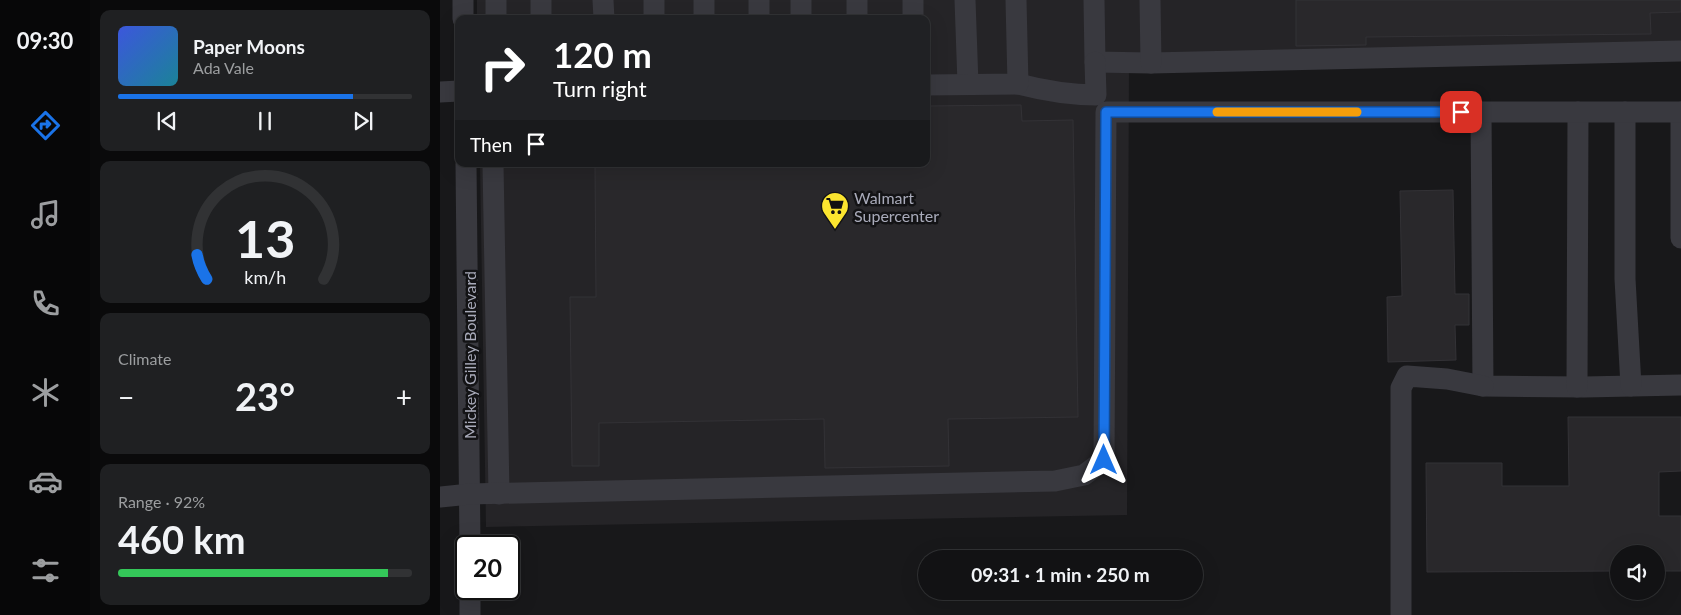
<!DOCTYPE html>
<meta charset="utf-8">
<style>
body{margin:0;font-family:Lato,sans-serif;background:#1f2022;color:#f1f3f6;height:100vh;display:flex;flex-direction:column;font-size:19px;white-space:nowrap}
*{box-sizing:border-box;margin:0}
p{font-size:16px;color:#9c9ea0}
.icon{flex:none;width:28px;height:28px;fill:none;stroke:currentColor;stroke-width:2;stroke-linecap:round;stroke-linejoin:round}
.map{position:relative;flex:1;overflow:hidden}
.drawer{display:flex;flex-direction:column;gap:10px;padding:10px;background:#0a0a0b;width:350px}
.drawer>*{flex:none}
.guide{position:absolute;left:15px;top:15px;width:475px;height:152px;border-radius:10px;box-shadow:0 5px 20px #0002,0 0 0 1px #313234;background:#202124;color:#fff;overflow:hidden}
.buttons{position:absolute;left:1170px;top:545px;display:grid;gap:10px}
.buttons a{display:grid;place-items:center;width:55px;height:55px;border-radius:50%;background:#121214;box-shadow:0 5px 20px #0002,0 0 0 1px #313234;font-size:25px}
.speed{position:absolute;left:15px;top:535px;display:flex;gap:10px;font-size:25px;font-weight:700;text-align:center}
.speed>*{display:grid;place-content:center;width:65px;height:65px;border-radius:50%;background:#121214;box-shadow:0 5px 20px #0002,0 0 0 1px #313234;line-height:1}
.speed .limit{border:2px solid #111;border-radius:8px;background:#fff;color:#111}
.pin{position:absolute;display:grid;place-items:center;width:42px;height:42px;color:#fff;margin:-21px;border-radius:10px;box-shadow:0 2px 8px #0006}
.me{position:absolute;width:55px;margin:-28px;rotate:0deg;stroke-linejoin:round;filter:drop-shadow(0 0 4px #0008)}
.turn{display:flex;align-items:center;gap:18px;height:105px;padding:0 15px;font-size:22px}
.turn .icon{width:65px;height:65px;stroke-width:2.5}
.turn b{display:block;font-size:35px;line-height:42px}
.then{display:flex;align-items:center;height:48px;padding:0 15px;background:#0003;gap:10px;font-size:19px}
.big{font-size:38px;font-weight:700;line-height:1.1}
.drawer .tile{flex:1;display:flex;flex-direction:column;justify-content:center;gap:8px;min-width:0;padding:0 18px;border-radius:10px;background:#1f2022}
.drawer .dial{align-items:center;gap:0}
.dial svg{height:130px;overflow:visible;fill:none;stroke:#313234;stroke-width:7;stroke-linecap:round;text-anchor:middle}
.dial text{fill:#f1f3f6;stroke:none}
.song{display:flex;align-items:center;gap:15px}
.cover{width:60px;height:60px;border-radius:8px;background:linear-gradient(135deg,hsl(230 70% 55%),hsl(190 70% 35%))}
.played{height:5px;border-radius:2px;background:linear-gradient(90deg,#1a73e8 80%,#313234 80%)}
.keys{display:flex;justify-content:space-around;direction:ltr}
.heat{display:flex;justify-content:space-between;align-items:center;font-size:28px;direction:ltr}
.charge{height:8px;border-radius:4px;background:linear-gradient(90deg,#34c759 92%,#313234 0)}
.trip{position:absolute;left:478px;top:550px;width:285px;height:50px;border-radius:25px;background:#121214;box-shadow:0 5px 20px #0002,0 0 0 1px #313234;font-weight:700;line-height:50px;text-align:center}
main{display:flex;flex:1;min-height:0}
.dock{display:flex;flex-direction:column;width:90px;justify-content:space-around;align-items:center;background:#070708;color:#9c9ea0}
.dock .icon{width:35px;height:35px}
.dock .current{color:#1a73e8}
.dock b{font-size:22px;color:#f1f3f6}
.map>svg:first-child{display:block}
.built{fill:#252427}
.building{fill:#29282b;stroke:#333236}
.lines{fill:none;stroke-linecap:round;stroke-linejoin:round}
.minor{stroke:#39393f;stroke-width:21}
.route-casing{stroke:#114b97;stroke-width:12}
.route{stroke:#1a73e8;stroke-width:9}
.slow{stroke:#f59e0b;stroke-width:9}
.labels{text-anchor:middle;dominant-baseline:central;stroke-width:5;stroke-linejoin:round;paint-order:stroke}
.poi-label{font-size:16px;fill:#a9abba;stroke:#131315;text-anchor:start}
.street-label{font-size:16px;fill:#a9abba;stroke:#131315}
</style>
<main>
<nav class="dock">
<b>09:30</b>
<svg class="icon current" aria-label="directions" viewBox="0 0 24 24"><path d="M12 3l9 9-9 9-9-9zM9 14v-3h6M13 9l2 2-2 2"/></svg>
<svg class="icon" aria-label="music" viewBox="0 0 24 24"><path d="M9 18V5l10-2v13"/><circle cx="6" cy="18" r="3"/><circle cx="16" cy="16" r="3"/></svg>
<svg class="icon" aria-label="phone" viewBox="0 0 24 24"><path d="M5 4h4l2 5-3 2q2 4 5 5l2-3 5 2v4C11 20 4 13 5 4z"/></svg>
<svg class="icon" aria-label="climate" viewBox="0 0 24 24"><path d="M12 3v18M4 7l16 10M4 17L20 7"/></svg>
<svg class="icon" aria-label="car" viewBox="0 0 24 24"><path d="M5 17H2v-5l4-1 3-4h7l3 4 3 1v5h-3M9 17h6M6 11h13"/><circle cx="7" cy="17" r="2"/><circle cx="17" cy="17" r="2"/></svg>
<svg class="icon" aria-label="filters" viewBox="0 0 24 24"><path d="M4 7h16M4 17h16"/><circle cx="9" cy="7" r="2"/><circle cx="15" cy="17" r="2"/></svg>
</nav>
<section class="drawer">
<div class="tile">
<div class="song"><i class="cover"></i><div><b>Paper Moons</b><p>Ada Vale</p></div></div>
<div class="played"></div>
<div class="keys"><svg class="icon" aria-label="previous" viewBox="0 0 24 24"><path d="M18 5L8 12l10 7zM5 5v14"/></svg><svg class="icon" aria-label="pause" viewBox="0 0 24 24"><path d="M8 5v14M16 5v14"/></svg><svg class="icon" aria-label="next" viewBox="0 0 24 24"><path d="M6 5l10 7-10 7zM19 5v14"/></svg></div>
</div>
<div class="tile dial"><svg viewBox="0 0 100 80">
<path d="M14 69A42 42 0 1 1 86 69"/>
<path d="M14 69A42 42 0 0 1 8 54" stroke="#1a73e8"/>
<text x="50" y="56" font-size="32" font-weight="700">13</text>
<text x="50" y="72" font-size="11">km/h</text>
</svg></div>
<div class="tile"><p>Climate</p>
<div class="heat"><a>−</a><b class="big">23°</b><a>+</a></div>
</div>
<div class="tile"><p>Range · 92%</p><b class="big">460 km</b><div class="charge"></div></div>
</section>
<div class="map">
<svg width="1241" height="615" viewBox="0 0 1241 615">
<rect width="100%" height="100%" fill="#18181a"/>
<polygon class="built" points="37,0 1241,0 1241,59 689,66 687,515 46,527 40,164 486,164 486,19 37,19"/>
<g class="building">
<polygon points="856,0 1241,0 1241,12 1210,13 1211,34 926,37 926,45 856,46"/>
<polygon points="581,105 582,121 633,120 638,417 508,419 509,466 385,468 384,419 159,423 159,466 132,466 130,297 156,297 155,164 486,164 486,106"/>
<polygon points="1013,190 1015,294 1029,294 1029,325 1015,325 1016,360 948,362 947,297 962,296 960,191"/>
<polygon points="1128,417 1241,417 1241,471 1219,472 1219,516 1241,516 1241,571 1216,571 1216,554 1179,554 1179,571 987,572 986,463 1062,463 1062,486 1129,486"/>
</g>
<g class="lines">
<g class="minor">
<polyline points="23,0 23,19"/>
<polyline points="56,0 56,19"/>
<polyline points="101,0 101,19"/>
<polyline points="163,0 164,19"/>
<polyline points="214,0 214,19"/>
<polyline points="264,0 264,19"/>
<polyline points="319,0 319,19"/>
<polyline points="361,0 361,19"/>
<polyline points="417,0 417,19"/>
<polyline points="473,0 473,19"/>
<polyline points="525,0 528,84"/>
<polyline points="654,0 655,62 711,63 1241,51"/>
<polyline points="710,0 711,63"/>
<path d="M578,84C605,91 628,95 656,95L655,62"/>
<polyline points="486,85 578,84 576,0"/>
<polyline points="0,92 19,91"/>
<polyline points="1041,112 1043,386 1144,387 1241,385"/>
<polyline points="1185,112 1185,279 1191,386"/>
<polyline points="1241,112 1241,238"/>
<polyline points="26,164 30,546"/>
<polyline points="53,164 59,494"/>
<polyline points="1137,387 1138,112"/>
<polyline points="0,497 30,494 615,481 644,475 664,460 666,112 1241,112"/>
<polyline points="30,589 30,615"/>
<polyline points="961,615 961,388 967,376 1007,379 1043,386"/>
</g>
</g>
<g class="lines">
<defs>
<polyline id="route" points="664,460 666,112 1021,112"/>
</defs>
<use href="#route" class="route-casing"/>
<use href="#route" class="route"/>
<polyline class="slow" points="777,112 917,112"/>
</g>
<defs>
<symbol id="supermarket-pin" viewBox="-11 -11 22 30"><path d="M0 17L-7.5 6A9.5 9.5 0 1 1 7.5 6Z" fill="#fbe52f" stroke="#131315"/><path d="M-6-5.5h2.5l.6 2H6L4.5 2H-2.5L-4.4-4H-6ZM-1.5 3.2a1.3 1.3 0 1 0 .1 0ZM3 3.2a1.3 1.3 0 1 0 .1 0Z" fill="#111"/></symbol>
</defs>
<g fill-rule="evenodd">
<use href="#supermarket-pin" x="379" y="190" width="32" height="43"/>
</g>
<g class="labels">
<g class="poi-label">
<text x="414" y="197">Walmart<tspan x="414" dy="18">Supercenter</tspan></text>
</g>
<g class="street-label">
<text transform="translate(29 355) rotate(-90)">Mickey Gilley Boulevard</text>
</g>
</g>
</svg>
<div class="buttons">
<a><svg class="icon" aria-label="sound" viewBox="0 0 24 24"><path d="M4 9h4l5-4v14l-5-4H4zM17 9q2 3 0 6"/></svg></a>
</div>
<div class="speed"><div class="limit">20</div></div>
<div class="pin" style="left:1021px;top:112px;background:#d93025"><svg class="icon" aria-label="arrive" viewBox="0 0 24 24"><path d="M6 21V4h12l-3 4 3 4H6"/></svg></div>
<svg class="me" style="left:664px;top:460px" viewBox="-20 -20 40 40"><path d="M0-17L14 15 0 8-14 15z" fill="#1a73e8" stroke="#fff" stroke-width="4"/></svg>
<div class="trip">09:31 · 1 min · 250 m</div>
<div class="guide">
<div class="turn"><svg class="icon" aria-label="right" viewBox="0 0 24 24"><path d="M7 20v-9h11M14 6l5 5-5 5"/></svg><div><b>120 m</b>Turn right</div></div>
<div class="then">Then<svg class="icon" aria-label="arrive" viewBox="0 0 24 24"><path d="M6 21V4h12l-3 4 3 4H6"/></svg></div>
</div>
</div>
</main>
